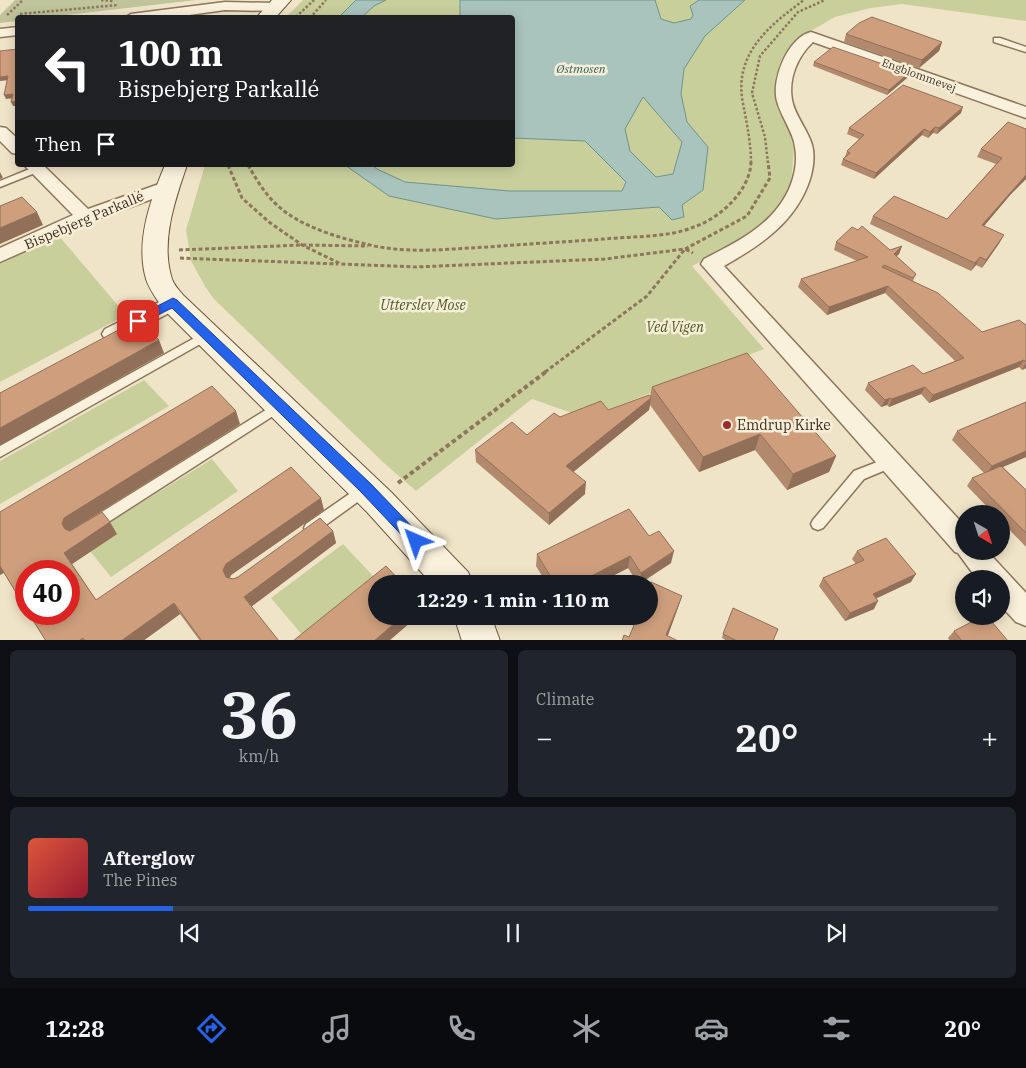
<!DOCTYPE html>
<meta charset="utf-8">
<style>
body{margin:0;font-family:"IBM Plex Serif",serif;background:#20242c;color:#f1f3f6;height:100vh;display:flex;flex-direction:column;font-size:19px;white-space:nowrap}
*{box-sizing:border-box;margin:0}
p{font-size:16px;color:#9ea1a6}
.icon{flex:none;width:28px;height:28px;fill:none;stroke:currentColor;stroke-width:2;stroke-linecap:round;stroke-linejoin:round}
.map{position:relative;height:640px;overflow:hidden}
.drawer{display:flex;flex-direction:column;gap:10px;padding:10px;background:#0d0f14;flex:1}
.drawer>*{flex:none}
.hud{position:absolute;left:15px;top:15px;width:500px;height:152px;border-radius:5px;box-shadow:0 2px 12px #0003;background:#202124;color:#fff;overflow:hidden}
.needle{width:32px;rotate:141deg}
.buttons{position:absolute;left:955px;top:505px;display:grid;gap:10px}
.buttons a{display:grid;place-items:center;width:55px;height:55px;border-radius:50%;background:#171b24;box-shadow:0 2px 12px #0003;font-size:25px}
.speed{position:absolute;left:15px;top:560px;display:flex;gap:10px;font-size:25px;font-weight:700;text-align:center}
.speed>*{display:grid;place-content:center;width:65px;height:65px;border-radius:50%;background:#171b24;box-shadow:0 2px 12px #0003;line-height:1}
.speed .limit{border:8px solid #d22;background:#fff;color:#111}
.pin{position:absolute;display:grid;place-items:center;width:42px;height:42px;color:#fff;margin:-21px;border-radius:10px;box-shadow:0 2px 8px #0006}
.me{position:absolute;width:55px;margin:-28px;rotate:317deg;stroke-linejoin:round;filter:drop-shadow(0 0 4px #0008)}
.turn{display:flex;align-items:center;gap:18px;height:105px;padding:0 20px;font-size:22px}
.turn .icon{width:65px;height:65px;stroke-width:2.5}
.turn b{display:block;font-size:35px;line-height:42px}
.then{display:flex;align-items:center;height:48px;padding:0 20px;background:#0003;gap:10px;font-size:19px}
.big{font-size:38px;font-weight:800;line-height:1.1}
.drawer .tile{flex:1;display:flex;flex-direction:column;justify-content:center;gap:8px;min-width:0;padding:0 18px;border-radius:8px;background:#20242c}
.drawer .dial{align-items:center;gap:0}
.dial b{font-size:65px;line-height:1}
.song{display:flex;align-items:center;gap:15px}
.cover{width:60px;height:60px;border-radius:8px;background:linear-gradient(135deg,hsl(10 70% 55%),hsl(350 70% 35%))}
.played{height:5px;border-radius:2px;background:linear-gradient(90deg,#2563eb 15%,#363941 15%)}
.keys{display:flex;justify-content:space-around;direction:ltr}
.heat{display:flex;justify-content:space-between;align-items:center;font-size:28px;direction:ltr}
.drawer .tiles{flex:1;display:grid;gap:10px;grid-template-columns:1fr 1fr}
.tile:last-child{grid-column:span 2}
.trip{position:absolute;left:368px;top:575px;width:290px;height:50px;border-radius:25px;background:#171b24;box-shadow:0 2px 12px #0003;font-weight:800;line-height:50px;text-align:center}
.tabs{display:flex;height:80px;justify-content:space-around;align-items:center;background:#090b0e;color:#9ea1a6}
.tabs .icon{width:35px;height:35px}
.tabs .active{color:#2563eb}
.tabs b{font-size:22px;color:#f1f3f6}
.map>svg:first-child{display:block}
.green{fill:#c9cf9b}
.cemetery{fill:#bfc49a}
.water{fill:#a9c4bc;stroke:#6f938a;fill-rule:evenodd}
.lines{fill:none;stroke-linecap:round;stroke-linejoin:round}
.lane-casing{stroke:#8d765c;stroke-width:3}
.street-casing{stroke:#8d765c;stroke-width:3}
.secondary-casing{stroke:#6f573f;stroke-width:2}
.path-far2{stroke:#8d765c;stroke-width:2.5;stroke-dasharray:2.5 2;stroke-linecap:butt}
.path-far1{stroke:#8d765c;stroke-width:3;stroke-dasharray:4 2.5;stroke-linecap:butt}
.path{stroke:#8d765c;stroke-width:4;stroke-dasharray:4.5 3;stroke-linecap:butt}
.lane{fill:#faf1dc;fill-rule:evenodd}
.street{fill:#faf1dc;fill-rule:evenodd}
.secondary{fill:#faf1dc;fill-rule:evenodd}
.wall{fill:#b2896c}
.shaded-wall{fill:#916f58}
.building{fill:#cf9f7d;stroke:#916f58}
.route{fill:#2563eb;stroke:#184099}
.poi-dot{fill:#9e2a2b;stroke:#f7eed8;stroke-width:2}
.labels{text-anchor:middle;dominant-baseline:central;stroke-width:5;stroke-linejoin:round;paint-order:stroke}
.far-street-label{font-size:11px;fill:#3d2e20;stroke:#f7eed8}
.far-water-label{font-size:12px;font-style:italic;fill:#2f5d5a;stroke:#f7eed8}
.street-label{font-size:14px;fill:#3d2e20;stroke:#f7eed8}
.park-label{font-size:14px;font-style:italic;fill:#4d5a26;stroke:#f7eed8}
.poi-label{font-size:14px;fill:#3d2e20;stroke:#f7eed8;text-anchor:start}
</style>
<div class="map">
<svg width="1026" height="641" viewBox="0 0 1026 641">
<rect width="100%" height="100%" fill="#f0e4c8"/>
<g class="green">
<polygon points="303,0 1026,0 1026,21 902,4 871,8 835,17 804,35 782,63 777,87 794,150 791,184 772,215 746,239 692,266 764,349 586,418 532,399 416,491 384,463 214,299 206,288 191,261 186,230 205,165 512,165 512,18 286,17"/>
<polygon points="59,236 126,315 0,382 0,263"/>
<polygon points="144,380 169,406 0,504 0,461"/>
<polygon points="212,459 238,491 111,577 81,540"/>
<polygon points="343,544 375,578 303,636 271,598"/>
</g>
<polygon class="cemetery" points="15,0 196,0 49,17 18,18 17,21 0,23 0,15"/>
<g class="water">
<polygon points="356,0 386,0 374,6 362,17 339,17"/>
<path d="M460,0H655L661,19L674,23L691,19L693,15L690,6L699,0H745L705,36L684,69L681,94L687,122L708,147L703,190L682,205L684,217L672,220L659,207L496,219L389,196L345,165H372L377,169L405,182L510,191H622L626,182L585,141L513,138L512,18L460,17ZM643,97L682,142L673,174L656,177L630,151L625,129Z"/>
</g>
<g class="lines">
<defs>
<g id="lane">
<polygon points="994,38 1000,38 1026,47 1026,52 994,42"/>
<polygon points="37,166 40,167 40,171 0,187 0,181"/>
<polygon points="207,331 211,332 213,335 211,338 0,457 0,446"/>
<polygon points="280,401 284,403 286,406 284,409 99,528 94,530 89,528 87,524 89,520"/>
<polygon points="890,457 895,458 897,462 895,466 864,479 823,528 818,530 813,528 811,524 813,520 854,471"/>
<polygon points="365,483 370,485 372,489 370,493 316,532 311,534 306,532 304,528 306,524"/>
</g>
<g id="street">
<polygon points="225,2 274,3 281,7 274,11 225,10 168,18 124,18 131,14"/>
<polygon points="18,27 18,35 0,37 0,29"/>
<path d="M811,32L1026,107V118L813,42C798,56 788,78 792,100C795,116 808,130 812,145C815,156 813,169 810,179C796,222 761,245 724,266L964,525V551H987C1001,566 1013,579 1026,593V626L1016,622L1001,606V579H977L958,553L955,552L701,264L704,259C735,243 769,227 786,195C794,181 798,162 795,147C793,131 781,117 777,101C771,80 788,37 811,32Z"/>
<polygon points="0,127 6,128 18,139 18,154 12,153 0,141"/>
<polygon points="24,165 43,165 88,209 162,183 168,182 174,183 177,187 174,191 92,221 0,262 0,248 73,215"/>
<polygon points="173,295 180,297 183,302 180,307 121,339 113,342 105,339 102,334 105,329"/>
</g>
<g id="secondary">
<polygon points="272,0 291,0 275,18 256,18"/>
<path d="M165,165H187C175,200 160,242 172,279C174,285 179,290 183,295L391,492L468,572L473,584H432L367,512L163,309C157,299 149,289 146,279C135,241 151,199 165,165Z"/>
<polygon points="454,616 491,616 500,641 462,641"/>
</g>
</defs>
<use href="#lane" class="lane-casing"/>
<use href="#street" class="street-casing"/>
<use href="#secondary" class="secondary-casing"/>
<g class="path-far2">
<polyline points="101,0 114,1"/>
<polyline points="20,14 118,5"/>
<polyline points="7,15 23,0"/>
<polyline points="296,17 314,0"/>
<polyline points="310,18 326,0"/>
<path d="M751,163C751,141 746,120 742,98C736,52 770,25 804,0"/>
<polyline points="768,163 765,137 752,93 760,56 798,12 825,0"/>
</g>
<g class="path-far1">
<polyline points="228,165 242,198 269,222 302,245 341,264 416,267 605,259 685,249 747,216 770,178 768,162"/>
<path d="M248,165C256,179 265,194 277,205C300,227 340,238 370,245C408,254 448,249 487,247C526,244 565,242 604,239C633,236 667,238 694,227C720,218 750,191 751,162"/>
<polyline points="179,250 302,245 368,246"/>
<polyline points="180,258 338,264"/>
<polyline points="545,372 647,296 685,249 693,253"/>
</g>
<polyline class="path" points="398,483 547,371"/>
<use href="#lane" class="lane"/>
<use href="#street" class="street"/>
<use href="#secondary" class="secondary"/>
</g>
<g class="wall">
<polygon points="846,34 942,42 939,51 919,68 844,42"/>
<polygon points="814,62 907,78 887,95 813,66"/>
<polygon points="961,113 937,134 933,133 928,138 922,135 874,179 841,165 843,159 845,157 847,151 859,139 847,134 849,128"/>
<polygon points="1026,129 1026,179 1011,194 984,226 1000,242 982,268 976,265 971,271 870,224 873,216 947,219 996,164 977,157 981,149"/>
<polygon points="836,242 890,250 902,246 899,254 896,256 916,274 913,281 982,332 1026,325 1026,368 1022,370 1019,367 929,403 921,394 889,407 887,405 881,407 865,390 868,383 923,374 955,361 885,293 827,315 798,287 801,279 857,261 834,250"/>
<polygon points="652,387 836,456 829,472 787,490 755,450 699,472 650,405 649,410 573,472 585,494 549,525 476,462 475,450 527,435 560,417 608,410 650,396"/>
<polygon points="1026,402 1026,457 1003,467 1026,490 1026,547 1001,521 1001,514 994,514 967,486 972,478 984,473 952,440 957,431"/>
<polygon points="240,424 74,529 117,534 72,564 96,600 324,510 231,575 230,578 233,579 238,577 333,531 336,543 251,607 279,641 200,641 180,614 143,641 46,641 4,573 0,575 0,512"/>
<polygon points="649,536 671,563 639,584 638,584 628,568 597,584 547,584 536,566 537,554"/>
<polygon points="857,551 911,582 876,598 874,609 845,621 819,586 823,578 856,564 852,559"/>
<polygon points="954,631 1008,641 950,641 948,638"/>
<polygon points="723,634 773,641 727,641 722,638"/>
</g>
<g class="shaded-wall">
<polygon points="942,42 939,51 919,68 922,60"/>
<polygon points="909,73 907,78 887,95 889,90"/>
<polygon points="8,76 10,80 0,81 0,77"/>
<polygon points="13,94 15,98 6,99 4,95"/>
<polygon points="18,101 18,106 13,106 11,102"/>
<polygon points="963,107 961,113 937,134 939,128"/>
<polygon points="935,127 933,133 928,138 930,132"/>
<polygon points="924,129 922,135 874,179 876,173"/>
<polygon points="0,172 3,178 0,179"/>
<polygon points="1026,175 1026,179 1011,194 978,233 982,225"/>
<polygon points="37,212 43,225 0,244 0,228"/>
<polygon points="1004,235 1000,242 982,268 986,260"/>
<polygon points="902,246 899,254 891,262 894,254"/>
<polygon points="980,257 976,265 971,271 975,263"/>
<polygon points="888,286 885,293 827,315 829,307"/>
<polygon points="159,340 164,353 0,445 0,428"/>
<polygon points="1024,360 1019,367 929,403 933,395"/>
<polygon points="1026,363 1026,368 1022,370"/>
<polygon points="925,387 921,394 889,407 892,399"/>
<polygon points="651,398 649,410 566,478 566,466"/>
<polygon points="890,398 887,405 881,407 885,400"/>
<polygon points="236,411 240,424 71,530 69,536 62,524 64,518"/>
<polygon points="760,434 755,450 699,472 703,457"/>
<polygon points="1026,451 1026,457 986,474 992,466"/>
<polygon points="836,456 829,472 787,490 793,474"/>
<polygon points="586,482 585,494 549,525 549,513"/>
<polygon points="321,498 324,510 231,575 228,581 223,570 226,564"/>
<polygon points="110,522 117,534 72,564 64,553"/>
<polygon points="333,531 336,543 248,609 244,597"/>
<polygon points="674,551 671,563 639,584 641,573"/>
<polygon points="630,556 628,568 597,584 576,584"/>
<polygon points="0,565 5,572 0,575"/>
<polygon points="916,574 911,582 869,602 873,594"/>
<polygon points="682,596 678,608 666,641 666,635"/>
<polygon points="878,601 874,609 845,621 850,613"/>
<polygon points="174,603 180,614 143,641 121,641"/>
<polygon points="403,616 418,616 389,641 374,641"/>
</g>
<g class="building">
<polygon points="872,17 942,42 922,60 846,34 859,23"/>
<polygon points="833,47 909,73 889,90 814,62"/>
<polygon points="18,49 18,101 11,102 13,94 4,95 8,76 0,77 0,51"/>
<polygon points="903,85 963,107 939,128 935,127 930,132 924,129 876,173 843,159 850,153 847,151 864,135 849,128"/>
<polygon points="1008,122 1026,129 1026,175 982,225 1004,235 986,260 980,257 975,263 873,216 894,196 947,219 1002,158 981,149"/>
<polygon points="22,197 37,212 0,228 0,206"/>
<polygon points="862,226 890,250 902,246 894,254 916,274 913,278 884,265 882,267 938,293 982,332 1019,320 1026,325 1026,362 1024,360 933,395 925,387 892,399 890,398 885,400 868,383 913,365 923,374 964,358 888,286 829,307 801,279 868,257 836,242 852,227 858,230"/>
<polygon points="139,319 159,340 0,428 0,393"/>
<polygon points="747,353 836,456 793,474 760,434 703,457 652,387"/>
<polygon points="212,386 236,411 64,518 62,524 65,529 70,531 102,512 110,522 64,553 96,600 291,467 321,498 226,564 223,570 226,577 233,579 238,577 320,518 333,531 244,597 279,641 202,641 174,603 121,641 85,641 83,638 79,641 46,641 29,614 69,614 69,571 26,571 26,609 0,566 0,512"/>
<polygon points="649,395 651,398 566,466 586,482 549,513 475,450 512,422 527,435 554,413 560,417 601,401 608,410"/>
<polygon points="1026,402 1026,451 992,466 957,431"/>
<polygon points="1001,466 1026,490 1026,533 972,478"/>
<polygon points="629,509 649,536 659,531 674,551 641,573 630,556 576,584 555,584 537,554"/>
<polygon points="886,538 916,574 873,594 878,601 850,613 823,578 864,560 857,551"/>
<polygon points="386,566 403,584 376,584 376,616 403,616 374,641 293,641"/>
<polygon points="651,582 682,596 666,635 678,641 622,641 624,635 629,637 638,616 649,616 649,588"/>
<polygon points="733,608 778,629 773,641 737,641 723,634"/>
<polygon points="983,616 987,616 1008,641 962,641 954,631"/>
</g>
<polygon class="route" points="173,298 177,300 371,484 421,536 423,541 421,545 416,547 411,545 361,492 172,308 142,323 134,323 133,321 134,318"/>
<circle class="poi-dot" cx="727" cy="425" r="5"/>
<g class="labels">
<g class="far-street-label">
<text transform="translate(919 75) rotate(20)">Engblommevej</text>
</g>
<g class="far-water-label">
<text x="581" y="68">Østmosen</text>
</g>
<g class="street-label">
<text transform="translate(84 220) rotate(-23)">Bispebjerg Parkallé</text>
</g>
<g class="park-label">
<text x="423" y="305">Utterslev Mose</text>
<text x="675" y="327">Ved Vigen</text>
</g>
<g class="poi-label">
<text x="737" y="425">Emdrup Kirke</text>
</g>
</g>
</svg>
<div class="buttons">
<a><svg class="needle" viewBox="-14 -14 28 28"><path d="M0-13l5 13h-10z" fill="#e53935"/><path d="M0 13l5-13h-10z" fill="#9ea1a6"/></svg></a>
<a><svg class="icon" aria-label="sound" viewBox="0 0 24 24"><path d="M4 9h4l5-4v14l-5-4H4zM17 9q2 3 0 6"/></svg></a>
</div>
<div class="speed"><div class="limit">40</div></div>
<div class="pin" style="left:138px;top:321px;background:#d93025"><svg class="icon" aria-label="arrive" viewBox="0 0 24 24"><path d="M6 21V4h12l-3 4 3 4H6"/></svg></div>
<svg class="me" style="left:416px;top:541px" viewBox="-20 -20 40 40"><path d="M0-17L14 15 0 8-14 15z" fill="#2563eb" stroke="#fff" stroke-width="4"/></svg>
<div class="trip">12:29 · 1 min · 110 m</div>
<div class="hud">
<div class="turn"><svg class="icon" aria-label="left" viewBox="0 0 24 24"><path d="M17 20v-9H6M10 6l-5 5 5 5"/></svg><div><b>100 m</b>Bispebjerg Parkallé</div></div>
<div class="then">Then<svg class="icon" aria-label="arrive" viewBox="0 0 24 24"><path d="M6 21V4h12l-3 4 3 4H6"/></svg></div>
</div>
</div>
<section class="drawer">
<div class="tiles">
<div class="tile dial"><b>36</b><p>km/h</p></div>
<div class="tile"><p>Climate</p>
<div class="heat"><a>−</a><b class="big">20°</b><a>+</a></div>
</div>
<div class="tile">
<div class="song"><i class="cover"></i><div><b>Afterglow</b><p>The Pines</p></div></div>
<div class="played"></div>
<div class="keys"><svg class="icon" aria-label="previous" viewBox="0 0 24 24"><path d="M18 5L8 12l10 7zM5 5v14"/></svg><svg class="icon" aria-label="pause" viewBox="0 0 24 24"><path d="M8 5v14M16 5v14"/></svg><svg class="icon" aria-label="next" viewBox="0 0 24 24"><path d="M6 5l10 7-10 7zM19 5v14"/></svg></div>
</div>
</div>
</section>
<nav class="tabs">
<b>12:28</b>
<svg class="icon active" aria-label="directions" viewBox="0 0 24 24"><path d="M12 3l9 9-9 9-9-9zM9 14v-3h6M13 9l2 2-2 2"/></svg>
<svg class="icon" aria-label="music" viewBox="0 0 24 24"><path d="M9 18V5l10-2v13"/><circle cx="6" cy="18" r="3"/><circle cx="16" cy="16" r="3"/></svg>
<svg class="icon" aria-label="phone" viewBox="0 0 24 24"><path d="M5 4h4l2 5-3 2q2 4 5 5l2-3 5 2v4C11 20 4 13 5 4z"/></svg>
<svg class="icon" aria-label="climate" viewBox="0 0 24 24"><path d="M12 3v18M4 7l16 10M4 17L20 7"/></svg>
<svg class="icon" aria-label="car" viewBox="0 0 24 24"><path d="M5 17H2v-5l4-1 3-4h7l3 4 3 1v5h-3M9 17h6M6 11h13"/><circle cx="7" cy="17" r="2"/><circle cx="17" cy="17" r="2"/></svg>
<svg class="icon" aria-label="filters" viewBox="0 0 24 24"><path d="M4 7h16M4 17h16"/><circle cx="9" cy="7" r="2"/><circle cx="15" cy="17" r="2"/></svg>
<b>20°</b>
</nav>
